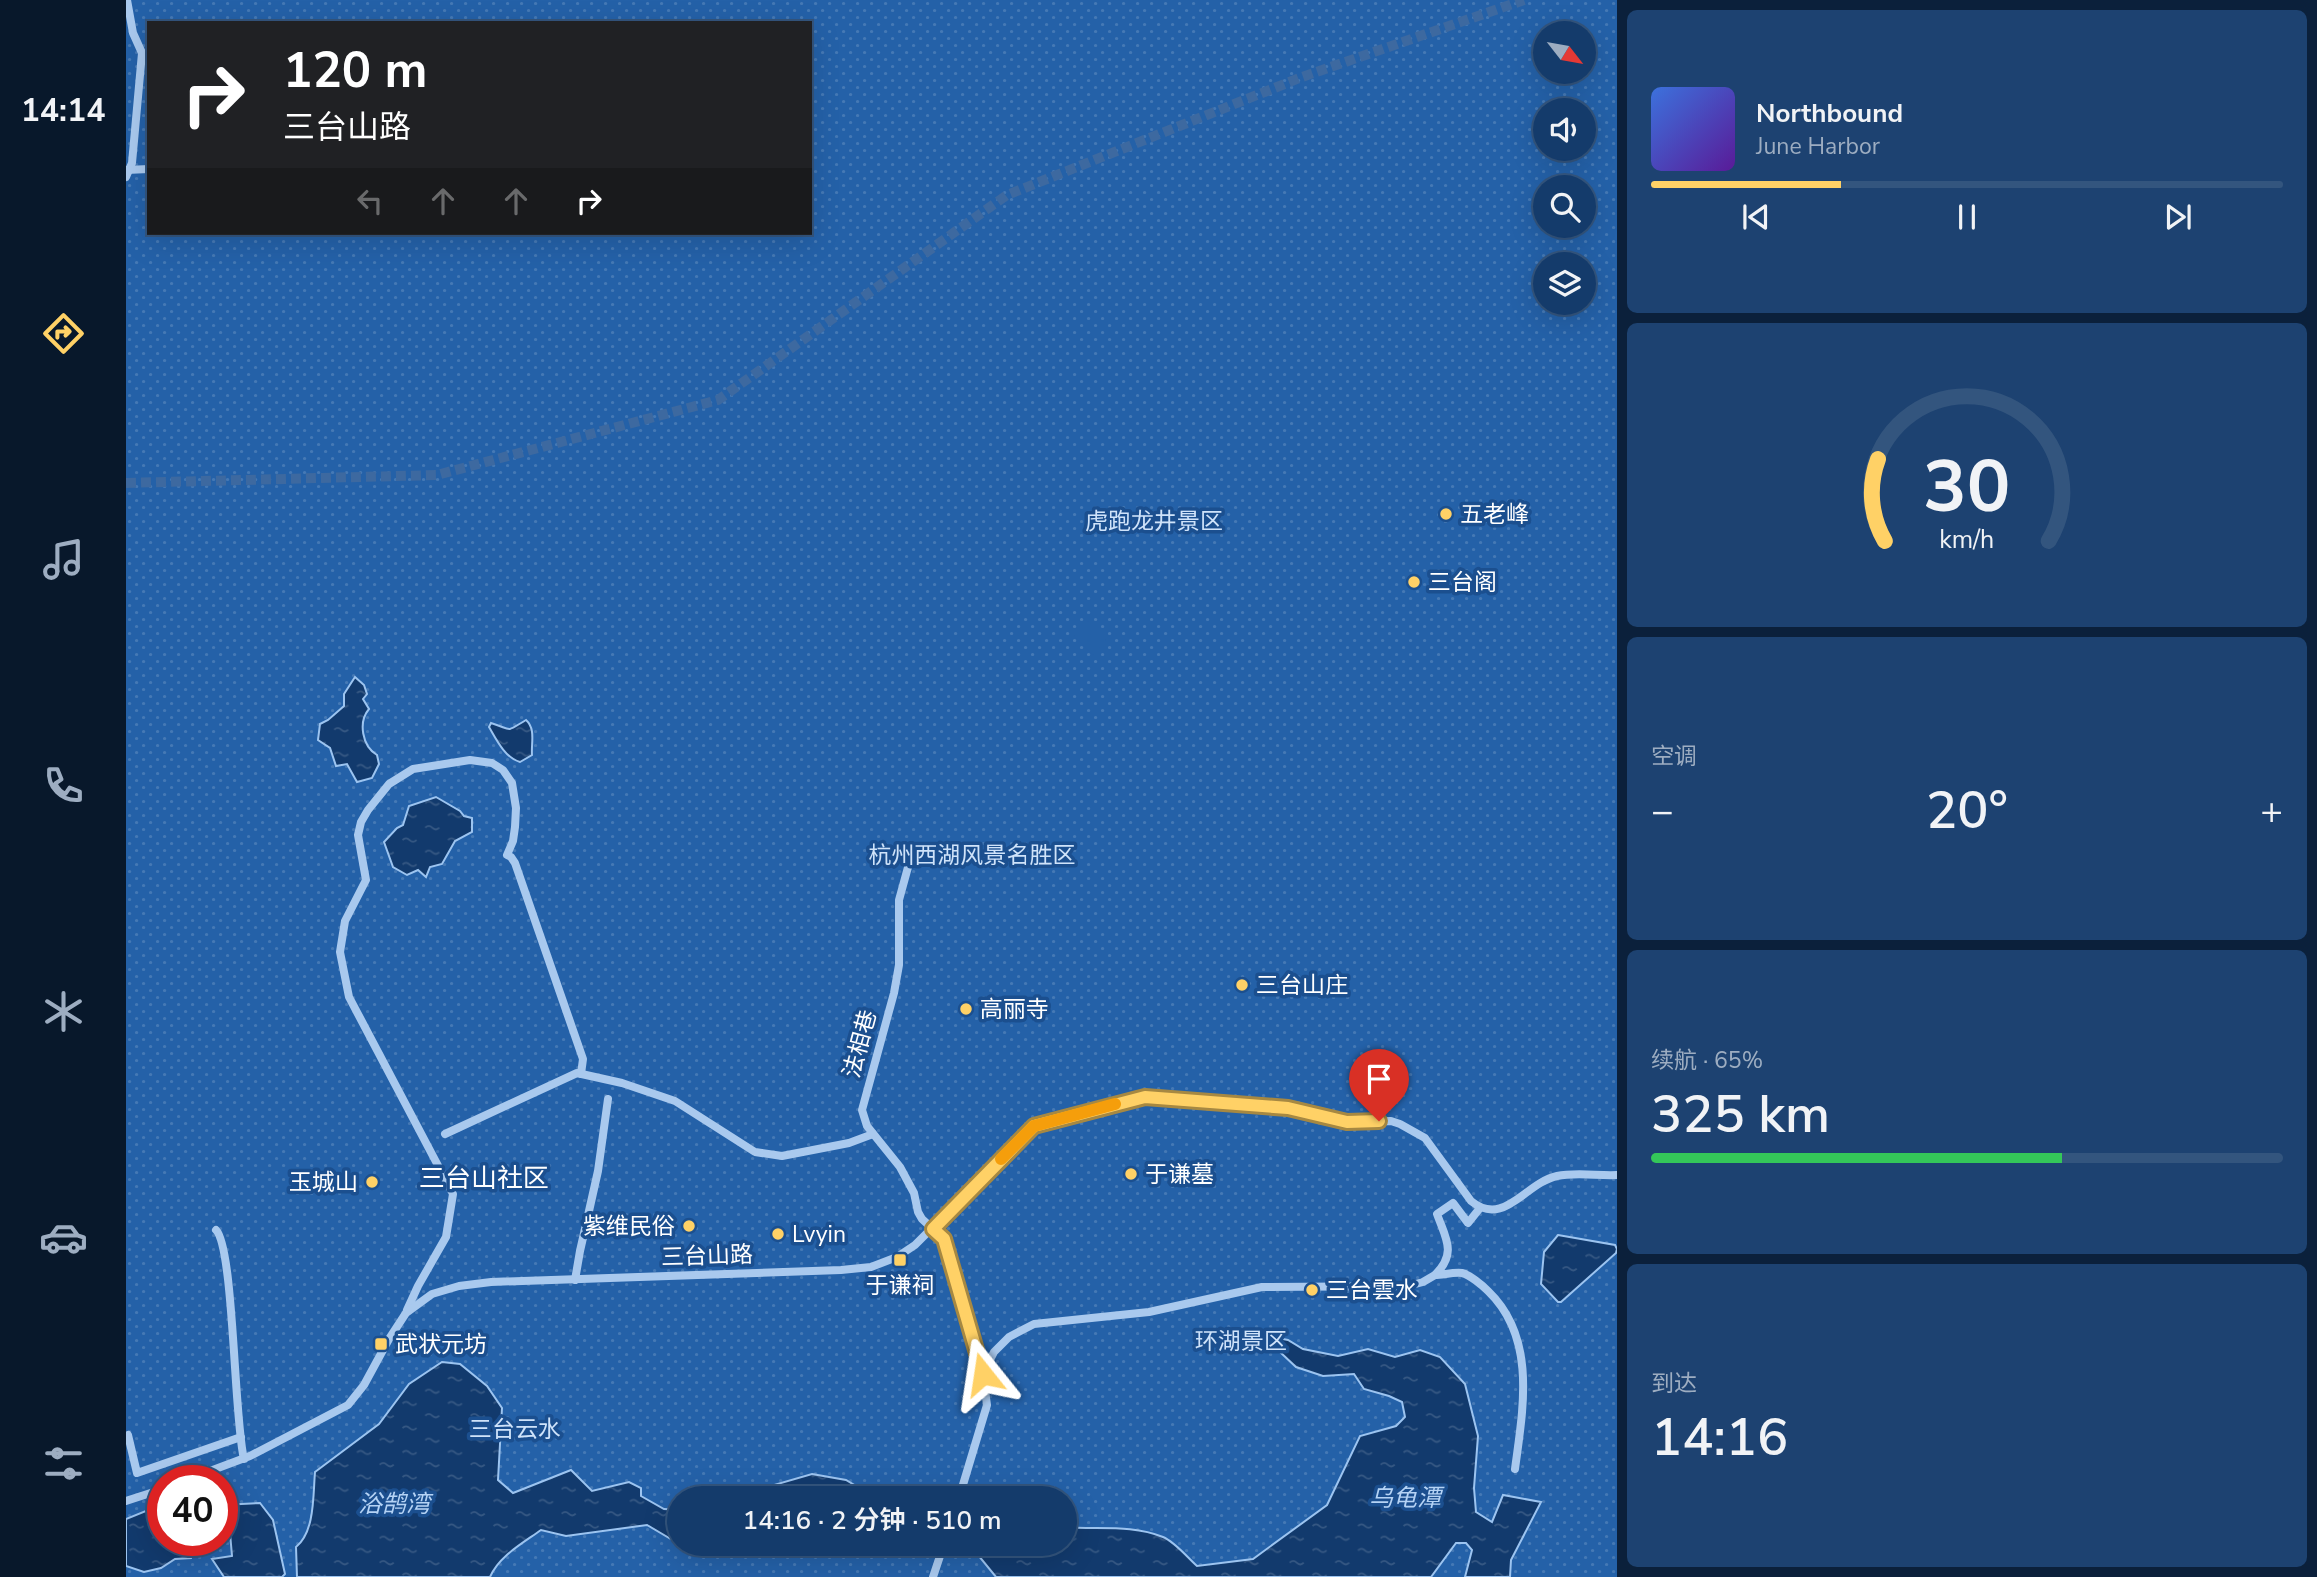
<!DOCTYPE html>
<html lang="zh">
<meta charset="utf-8">
<style>
body{margin:0;font-family:"Nunito Sans","Noto Sans SC",sans-serif;background:#1d4271;color:#f1f3f6;height:100vh;display:flex;flex-direction:column;font-size:26px;white-space:nowrap}
*{box-sizing:border-box;margin:0}
p{font-size:23px;color:#9dadc1}
.icon{flex:none;width:38px;height:38px;fill:none;stroke:currentColor;stroke-width:2;stroke-linecap:round;stroke-linejoin:round}
.map{position:relative;flex:1;overflow:hidden}
.drawer{display:flex;flex-direction:column;gap:10px;padding:10px;background:#0b203b;width:700px}
.drawer>*{flex:none}
.banner{position:absolute;left:21px;top:21px;width:665px;height:214px;border-radius:0px;box-shadow:0 7px 28px #0002,0 0 0 2px #33557e;background:#202124;color:#fff;overflow:hidden}
.needle{width:46px;rotate:121deg}
.tools{position:absolute;left:1407px;top:21px;display:grid;gap:14px}
.tools a{display:grid;place-items:center;width:63px;height:63px;border-radius:50%;background:#143b6b;box-shadow:0 7px 28px #0002,0 0 0 2px #33557e;font-size:35px}
.speed{position:absolute;left:21px;top:1465px;display:flex;gap:14px;font-size:35px;font-weight:700;text-align:center}
.speed>*{display:grid;place-content:center;width:91px;height:91px;border-radius:50%;background:#143b6b;box-shadow:0 7px 28px #0002,0 0 0 2px #33557e;line-height:1}
.speed .limit{border:10px solid #d22;background:#fff;color:#111}
.pin{position:absolute;display:grid;place-items:center;width:60px;height:60px;color:#fff;margin:-72px -30px;border-radius:50% 50% 50% 0;rotate:-45deg;box-shadow:0 0 7px #0007}
.pin .icon{rotate:45deg}
.me{position:absolute;width:77px;margin:-38px;rotate:345deg;stroke-linejoin:round;filter:drop-shadow(0 0 5px #0008)}
.turn{display:flex;align-items:center;gap:24px;height:147px;padding:0 21px;font-size:32px}
.turn .icon{width:91px;height:91px;stroke-width:2.5}
.turn b{display:block;font-size:49px;line-height:60px}
.lanes{display:flex;align-items:center;height:66px;padding:0 21px;background:#0003;justify-content:center;gap:35px;direction:ltr}
.lanes .off{opacity:.35}
.big{font-size:52px;font-weight:600;line-height:1.1}
.drawer .tile{flex:1;display:flex;flex-direction:column;justify-content:center;gap:10px;min-width:0;padding:0 24px;border-radius:10px;background:#1d4271}
.drawer .dial{align-items:center;gap:0}
.dial svg{height:182px;overflow:visible;fill:none;stroke:#33557e;stroke-width:7;stroke-linecap:round;text-anchor:middle}
.dial text{fill:#f1f3f6;stroke:none}
.song{display:flex;align-items:center;gap:21px}
.cover{width:84px;height:84px;border-radius:10px;background:linear-gradient(135deg,hsl(220 70% 55%),hsl(270 70% 35%))}
.played{height:7px;border-radius:4px;background:linear-gradient(90deg,#ffd166 30%,#33557e 30%)}
.keys{display:flex;justify-content:space-around;direction:ltr}
.heat{display:flex;justify-content:space-between;align-items:center;font-size:38px;direction:ltr}
.charge{height:10px;border-radius:5px;background:linear-gradient(90deg,#34c759 65%,#33557e 0)}
.trip{position:absolute;left:541px;top:1486px;width:410px;height:70px;border-radius:35px;background:#143b6b;box-shadow:0 7px 28px #0002,0 0 0 2px #33557e;font-weight:600;line-height:70px;text-align:center}
main{display:flex;flex:1;min-height:0}
.menu{display:flex;flex-direction:column;width:126px;justify-content:space-around;align-items:center;background:#08182b;color:#9dadc1}
.menu .icon{width:49px;height:49px}
.menu .on{color:#ffd166}
.menu b{font-size:32px;color:#f1f3f6}
.map>svg:first-child{display:block}
.park{fill:url(#park-dots);fill-rule:evenodd}
.pitch{fill:#2461a8}
.water{fill:url(#water-ripples);stroke:#9cc4f0;stroke-width:2}
.lines{fill:none;stroke-linecap:round;stroke-linejoin:round}
.major-tunnel{stroke:#3d69a0;stroke-width:10;stroke-dasharray:10 5;stroke-linecap:butt}
.minor{stroke:#a9c9ee;stroke-width:8}
.route-casing{stroke:#a68842;stroke-width:18}
.route{stroke:#ffd166;stroke-width:12}
.slow{stroke:#f59e0b;stroke-width:12}
.poi-dot{fill:#ffd166;stroke:#1b4f8f;stroke-width:2.5}
.labels{text-anchor:middle;dominant-baseline:central;stroke-width:7;stroke-linejoin:round;paint-order:stroke}
.poi-label{font-size:23px;fill:#fff;stroke:#1b4f8f;text-anchor:start}
.park-label{font-size:23px;fill:#cfe3fa;stroke:#1b4f8f}
.street-label{font-size:23px;fill:#fff;stroke:#1b4f8f}
.water-label{font-size:24px;font-style:italic;fill:#b5d3f5;stroke:#1b4f8f}
.quarter-label{font-size:26px;fill:#fff;stroke:#1b4f8f}
</style>
<main>
<nav class="menu">
<b>14:14</b>
<svg class="icon on" aria-label="directions" viewBox="0 0 24 24"><path d="M12 3l9 9-9 9-9-9zM9 14v-3h6M13 9l2 2-2 2"/></svg>
<svg class="icon" aria-label="music" viewBox="0 0 24 24"><path d="M9 18V5l10-2v13"/><circle cx="6" cy="18" r="3"/><circle cx="16" cy="16" r="3"/></svg>
<svg class="icon" aria-label="phone" viewBox="0 0 24 24"><path d="M5 4h4l2 5-3 2q2 4 5 5l2-3 5 2v4C11 20 4 13 5 4z"/></svg>
<svg class="icon" aria-label="climate" viewBox="0 0 24 24"><path d="M12 3v18M4 7l16 10M4 17L20 7"/></svg>
<svg class="icon" aria-label="car" viewBox="0 0 24 24"><path d="M5 17H2v-5l4-1 3-4h7l3 4 3 1v5h-3M9 17h6M6 11h13"/><circle cx="7" cy="17" r="2"/><circle cx="17" cy="17" r="2"/></svg>
<svg class="icon" aria-label="filters" viewBox="0 0 24 24"><path d="M4 7h16M4 17h16"/><circle cx="9" cy="7" r="2"/><circle cx="15" cy="17" r="2"/></svg>
</nav>
<div class="map">
<svg width="1491" height="1577" viewBox="0 0 1491 1577">
<defs>
<pattern id="park-dots" width="8" height="8" patternUnits="userSpaceOnUse" patternTransform="scale(1.75)"><rect width="8" height="8" fill="#2461a8"/><path d="M2 2h.1M6 6h.1" fill="none" stroke="#4579b5" stroke-width="1.8" stroke-linecap="round"/></pattern>
<pattern id="water-ripples" width="26" height="14" patternUnits="userSpaceOnUse" patternTransform="scale(1.75)"><rect width="26" height="14" fill="#123a6d"/><path d="M2 4q2-2 4 0t4 0M15 11q2-2 4 0t4 0" fill="none" stroke="#365883"/></pattern>
</defs>
<rect width="100%" height="100%" fill="#1b4f8f"/>
<path class="park" d="M0,0H1491V1577H0ZM23,23H684V233H23ZM1419,33H1458V72H1419ZM1419,110H1458V149H1419ZM1419,187H1458V226H1419ZM1419,264H1458V303H1419ZM37,1480H96V1540H37ZM553,1498H938V1544H553Z"/>
<polygon class="pitch" points="962,621 980,640 967,655 948,636"/>
<g class="water">
<path d="M229,677L238,685L241,694L237,699L243,709C232,722 236,746 251,755L253,764L246,778L231,782L221,764L210,766L204,748L192,740L194,724L202,720L218,706V694Z"/>
<path d="M400,720C410,729 405,743 406,755L394,762C379,758 370,739 363,727L365,723C388,730 378,733 400,720Z"/>
<polygon points="310,797 334,811 338,816 346,818 346,832 329,841 316,864 304,867 300,877 292,870 281,875 267,867 258,842 271,828 277,825 283,806"/>
<polygon points="1432,1235 1489,1245 1491,1249 1490,1253 1435,1302 1432,1302 1415,1284 1418,1252"/>
<path d="M1136,1335L1162,1340L1177,1349L1212,1356L1242,1349L1269,1357L1294,1350L1314,1357L1339,1384L1352,1436L1348,1488L1350,1512L1366,1522L1377,1495L1415,1502L1385,1560L1384,1577H1339L1346,1550L1340,1543H1330L1305,1577H870L843,1544H938V1527C971,1530 1005,1524 1037,1537C1049,1542 1061,1557 1071,1566L1127,1559L1201,1505L1234,1436L1270,1426L1279,1417L1276,1402L1263,1396L1238,1389L1228,1374L1197,1376L1170,1367Z"/>
<path d="M316,1362L334,1364L361,1386L376,1408L372,1480L387,1493L445,1470L466,1491L503,1482L515,1488V1496L538,1509L553,1510V1544H583L560,1548L521,1525L440,1536L415,1530C397,1543 373,1556 364,1577H171L170,1547C189,1532 187,1495 189,1472L253,1424L283,1384Z"/>
<polygon points="686,1474 720,1480 745,1495 757,1498 603,1498"/>
<polygon points="134,1503 147,1520 159,1574 156,1577 98,1577 86,1559 106,1556 104,1533 96,1531 96,1505"/>
<polygon points="37,1504 37,1540 69,1540 65,1558 49,1559 35,1568 18,1572 0,1566 0,1519"/>
</g>
<g class="lines">
<polyline class="major-tunnel" points="0,483 311,475 592,400 881,195 1176,77 1398,0"/>
<g class="minor">
<polyline points="0,170 23,169"/>
<polyline points="0,177 6,163 16,53 7,33 1,0"/>
<polyline points="787,849 773,900 773,965 768,993 736,1110 741,1126 774,1167 788,1193 792,1212 796,1219 818,1239 856,1368 861,1405 833,1498"/>
<polyline points="319,1134 451,1073 496,1083 549,1101 629,1152 656,1156 723,1143 747,1134"/>
<path d="M1354,1208L1342,1223L1327,1203L1311,1214C1320,1239 1331,1253 1309,1275C1317,1275 1327,1272 1336,1273C1344,1275 1356,1285 1362,1291C1411,1338 1397,1409 1389,1469"/>
<path d="M90,1230C108,1248 108,1421 118,1459"/>
<polyline points="449,1280 454,1251 472,1171 482,1099"/>
<polyline points="281,1310 292,1286 320,1237 327,1194 223,997 214,952 219,921 240,880 232,835 235,822 242,810 263,784 287,769 344,760 366,763 377,770 386,783 390,808 389,827 387,841 381,855 385,857 389,863 457,1059 455,1074"/>
<polyline points="857,1374 868,1352 883,1337 908,1324 1023,1312 1136,1287 1282,1286 1297,1282 1309,1275"/>
<polyline points="0,1436 2,1435 11,1473 115,1437"/>
<path d="M60,1480L124,1456L222,1405L238,1385L263,1339L280,1313L306,1294L333,1286L365,1282L715,1270L745,1267L771,1257L789,1245L908,1126L1019,1097L1162,1108L1221,1122L1265,1121L1274,1124L1299,1138L1345,1201C1378,1228 1399,1183 1431,1176C1450,1172 1472,1176 1491,1175"/>
<polyline points="0,1501 37,1489"/>
<polyline points="807,1577 818,1544"/>
</g>
</g>
<g class="lines">
<defs>
<polyline id="route" points="857,1374 818,1239 807,1229 908,1126 1019,1097 1162,1108 1221,1122 1253,1121"/>
</defs>
<use href="#route" class="route-casing"/>
<use href="#route" class="route"/>
<polyline class="slow" points="875,1159 908,1126 989,1104"/>
</g>
<g class="poi-dot">
<circle cx="1320" cy="514" r="7"/>
<circle cx="1288" cy="582" r="7"/>
<circle cx="1116" cy="985" r="7"/>
<circle cx="840" cy="1009" r="7"/>
<circle cx="1005" cy="1174" r="7"/>
<circle cx="246" cy="1182" r="7"/>
<circle cx="563" cy="1226" r="7"/>
<circle cx="652" cy="1234" r="7"/>
<rect x="767" y="1253" width="14" height="14" rx="3.5"/>
<circle cx="1186" cy="1290" r="7"/>
<rect x="248" y="1337" width="14" height="14" rx="3.5"/>
</g>
<g class="labels">
<g class="poi-label">
<text x="1334" y="514">五老峰</text>
<text x="1302" y="582">三台阁</text>
<text x="1130" y="985">三台山庄</text>
<text x="854" y="1009">高丽寺</text>
<text x="1019" y="1174">于谦墓</text>
<text x="232" y="1182" text-anchor="end">玉城山</text>
<text x="549" y="1226" text-anchor="end">紫维民俗</text>
<text x="666" y="1234">Lvyin</text>
<text x="774" y="1285" text-anchor="middle">于谦祠</text>
<text x="1200" y="1290">三台雲水</text>
<text x="269" y="1344">武状元坊</text>
</g>
<g class="park-label">
<text x="1028" y="521">虎跑龙井景区</text>
<text x="846" y="855">杭州西湖风景名胜区</text>
<text x="1115" y="1341">环湖景区</text>
<text x="389" y="1429">三台云水</text>
</g>
<g class="street-label">
<text transform="translate(734 1044) rotate(-75)">法相巷</text>
<text transform="translate(581 1256) rotate(-2)">三台山路</text>
</g>
<g class="water-label">
<text x="1279" y="1498">乌龟潭</text>
<text x="268" y="1504">浴鹄湾</text>
</g>
<g class="quarter-label">
<text x="358" y="1178">三台山社区</text>
</g>
</g>
</svg>
<div class="tools">
<a><svg class="needle" viewBox="-14 -14 28 28"><path d="M0-13l5 13h-10z" fill="#e53935"/><path d="M0 13l5-13h-10z" fill="#9dadc1"/></svg></a>
<a><svg class="icon" aria-label="sound" viewBox="0 0 24 24"><path d="M4 9h4l5-4v14l-5-4H4zM17 9q2 3 0 6"/></svg></a>
<a><svg class="icon" aria-label="search" viewBox="0 0 24 24"><circle cx="10" cy="10" r="6"/><path d="M15 15l6 6"/></svg></a>
<a><svg class="icon" aria-label="layers" viewBox="0 0 24 24"><path d="M12 4l9 5-9 5-9-5zM3 14l9 5 9-5"/></svg></a>
</div>
<div class="speed"><div class="limit">40</div></div>
<div class="pin" style="left:1253px;top:1121px;background:#d93025"><svg class="icon" aria-label="arrive" viewBox="0 0 24 24"><path d="M6 21V4h12l-3 4 3 4H6"/></svg></div>
<svg class="me" style="left:857px;top:1374px" viewBox="-20 -20 40 40"><path d="M0-17L14 15 0 8-14 15z" fill="#ffd166" stroke="#fff" stroke-width="4"/></svg>
<div class="trip">14:16 · 2 分钟 · 510 m</div>
<div class="banner">
<div class="turn"><svg class="icon" aria-label="right" viewBox="0 0 24 24"><path d="M7 20v-9h11M14 6l5 5-5 5"/></svg><div><b>120 m</b>三台山路</div></div>
<div class="lanes"><svg class="icon off" aria-label="left" viewBox="0 0 24 24"><path d="M17 20v-9H6M10 6l-5 5 5 5"/></svg><svg class="icon off" aria-label="ahead" viewBox="0 0 24 24"><path d="M12 20V5M6 11l6-6 6 6"/></svg><svg class="icon off" aria-label="ahead" viewBox="0 0 24 24"><path d="M12 20V5M6 11l6-6 6 6"/></svg><svg class="icon" aria-label="right" viewBox="0 0 24 24"><path d="M7 20v-9h11M14 6l5 5-5 5"/></svg></div>
</div>
</div>
<section class="drawer">
<div class="tile">
<div class="song"><i class="cover"></i><div><b>Northbound</b><p>June Harbor</p></div></div>
<div class="played"></div>
<div class="keys"><svg class="icon" aria-label="previous" viewBox="0 0 24 24"><path d="M18 5L8 12l10 7zM5 5v14"/></svg><svg class="icon" aria-label="pause" viewBox="0 0 24 24"><path d="M8 5v14M16 5v14"/></svg><svg class="icon" aria-label="next" viewBox="0 0 24 24"><path d="M6 5l10 7-10 7zM19 5v14"/></svg></div>
</div>
<div class="tile dial"><svg viewBox="0 0 100 80">
<path d="M14 69A42 42 0 1 1 86 69"/>
<path d="M14 69A42 42 0 0 1 11 33" stroke="#ffd166"/>
<text x="50" y="56" font-size="32" font-weight="700">30</text>
<text x="50" y="72" font-size="11">km/h</text>
</svg></div>
<div class="tile"><p>空调</p>
<div class="heat"><a>−</a><b class="big">20°</b><a>+</a></div>
</div>
<div class="tile"><p>续航 · 65%</p><b class="big">325 km</b><div class="charge"></div></div>
<div class="tile"><p>到达</p><b class="big">14:16</b></div>
</section>
</main>
